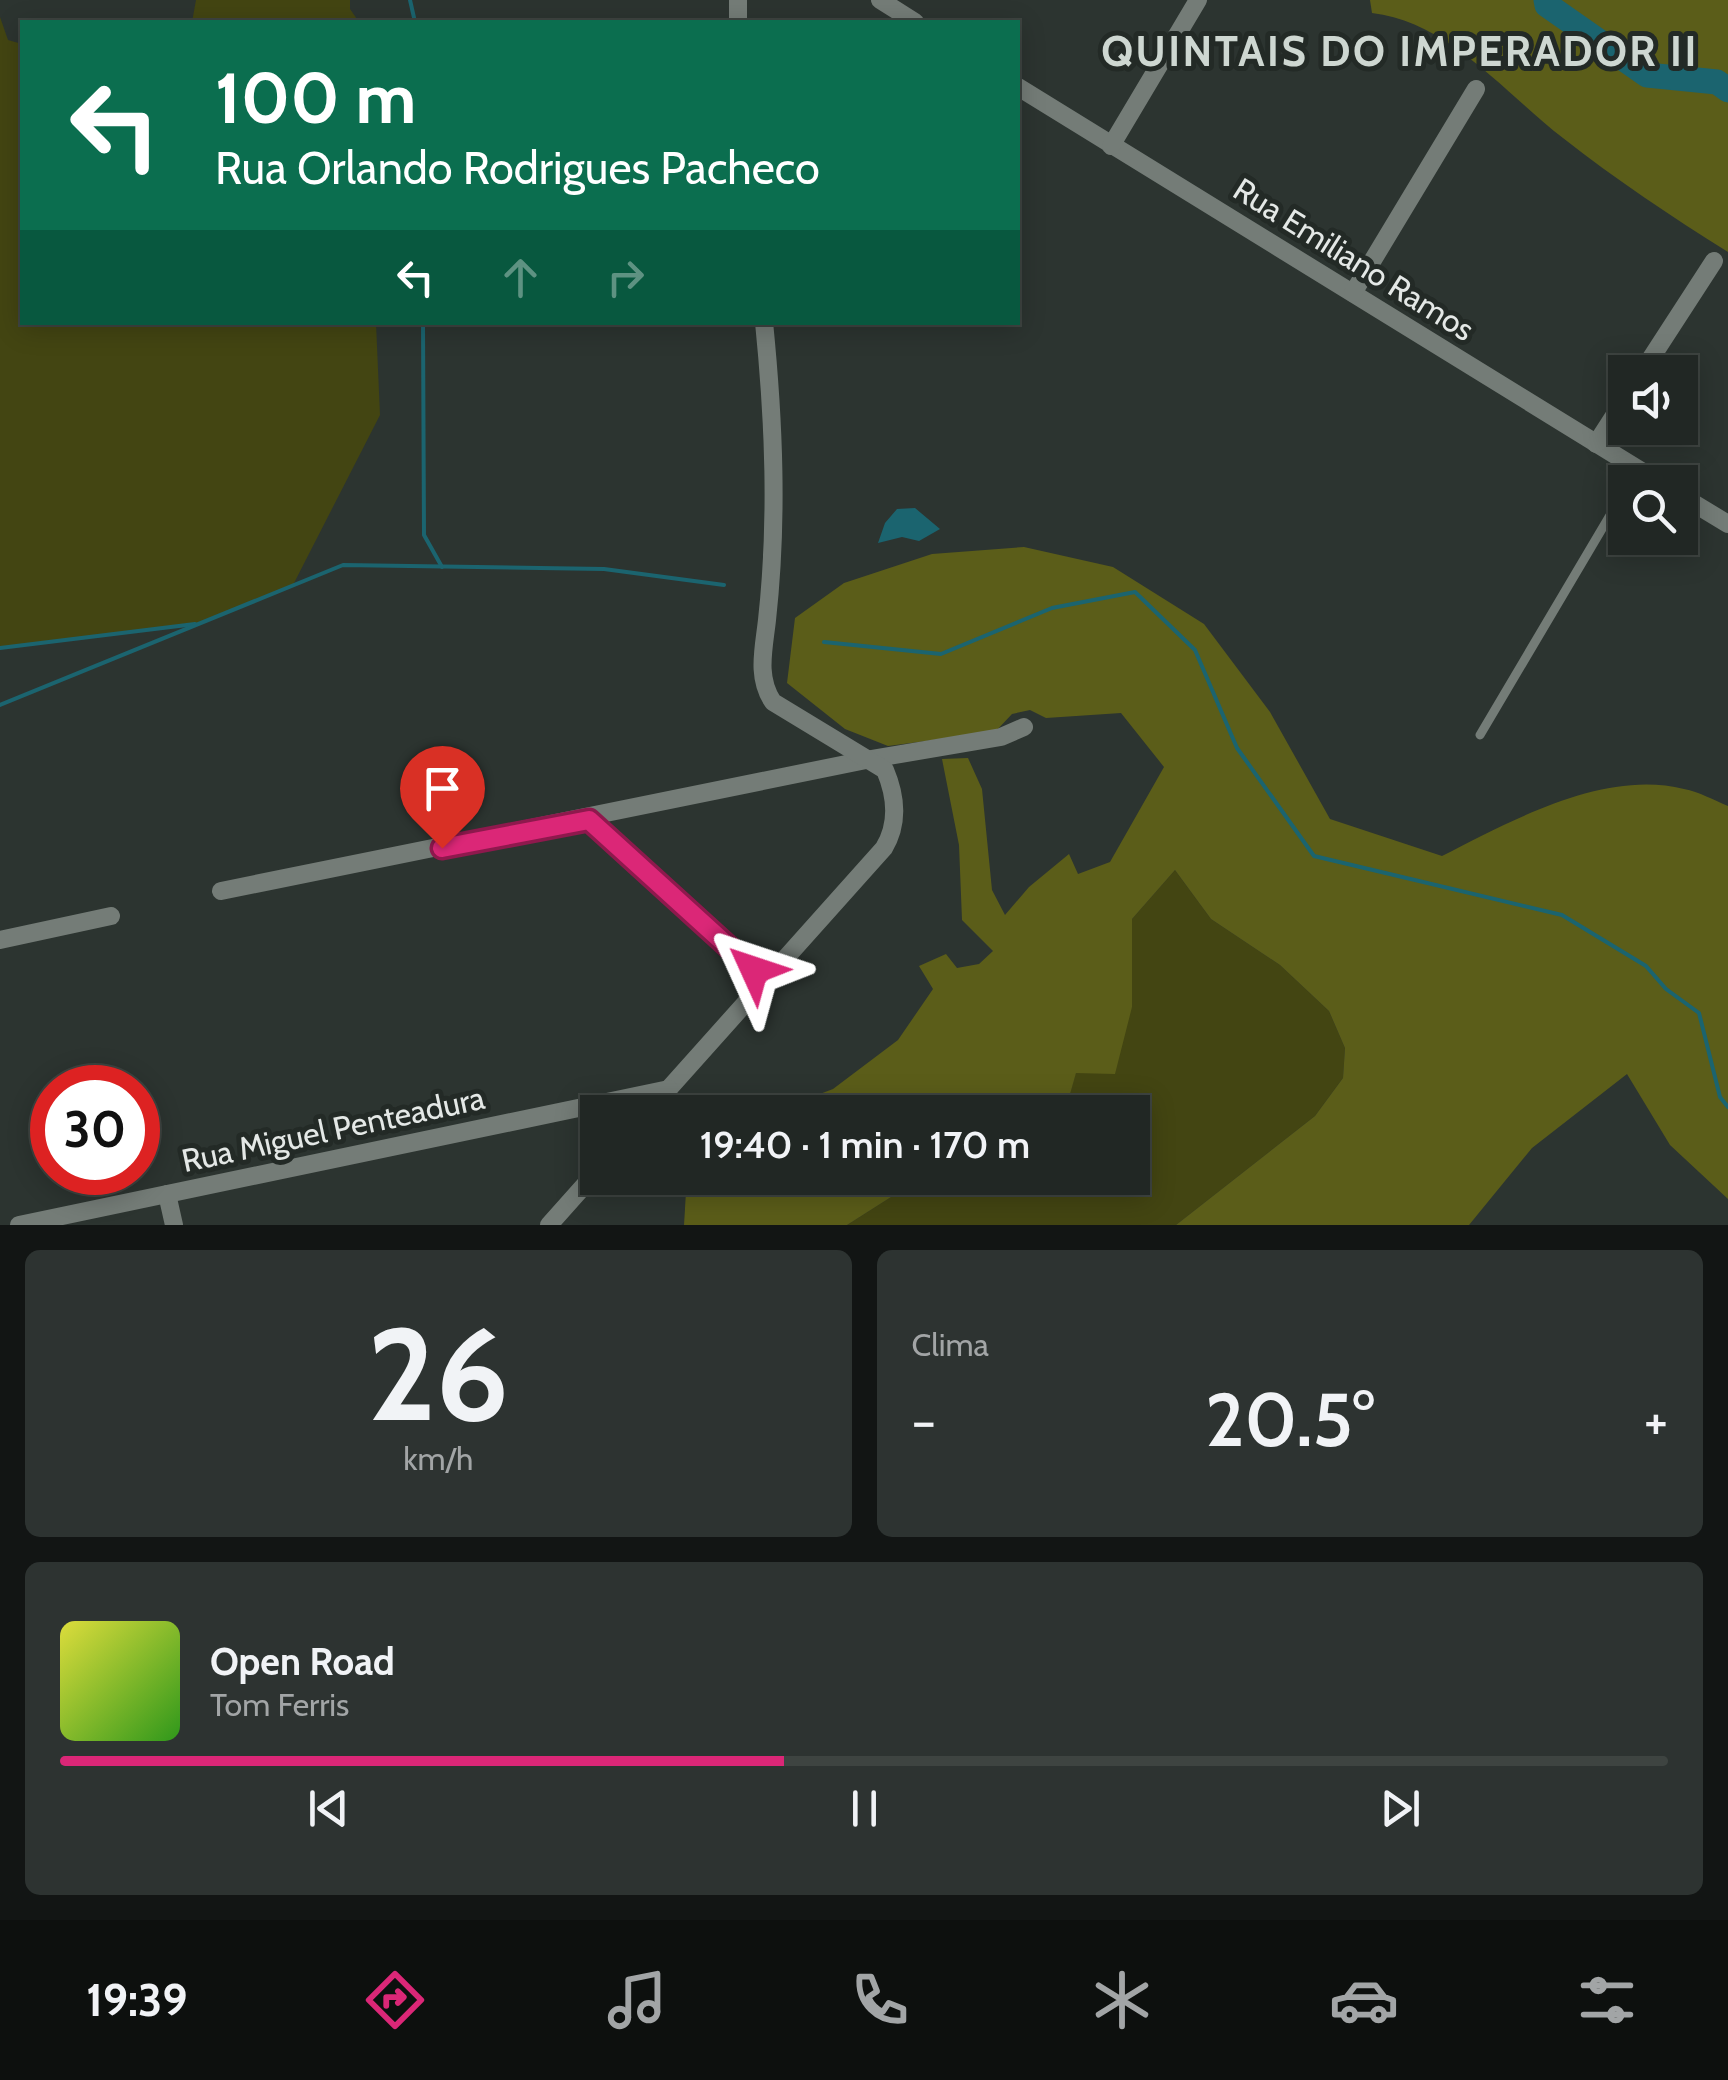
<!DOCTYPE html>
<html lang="pt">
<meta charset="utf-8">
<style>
body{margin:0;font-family:Cabin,sans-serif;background:#2d3331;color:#f1f3f6;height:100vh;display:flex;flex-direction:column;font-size:38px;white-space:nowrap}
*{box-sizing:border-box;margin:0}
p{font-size:32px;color:#a2a5a6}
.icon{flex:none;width:55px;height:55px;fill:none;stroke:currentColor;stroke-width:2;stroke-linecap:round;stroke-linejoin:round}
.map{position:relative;height:1225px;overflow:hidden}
.sheet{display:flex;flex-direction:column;gap:25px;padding:25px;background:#121514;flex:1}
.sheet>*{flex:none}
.guide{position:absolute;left:20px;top:20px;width:1000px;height:305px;border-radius:0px;box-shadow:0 5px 25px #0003,0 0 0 2px #3e4441;background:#0b6e4f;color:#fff;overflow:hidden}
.fabs{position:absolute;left:1608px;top:355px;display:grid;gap:20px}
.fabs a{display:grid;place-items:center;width:90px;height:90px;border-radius:0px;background:#212724;box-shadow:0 5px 25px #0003,0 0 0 2px #3e4441;font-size:50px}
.speed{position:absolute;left:30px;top:1065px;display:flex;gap:20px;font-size:50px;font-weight:700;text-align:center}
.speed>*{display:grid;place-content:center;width:130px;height:130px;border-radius:50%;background:#212724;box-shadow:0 5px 25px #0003,0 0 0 2px #3e4441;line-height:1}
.speed .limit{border:15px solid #d22;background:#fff;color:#111}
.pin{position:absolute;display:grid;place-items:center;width:85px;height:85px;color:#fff;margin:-102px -42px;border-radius:50% 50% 50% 0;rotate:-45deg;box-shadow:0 0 10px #0007}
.pin .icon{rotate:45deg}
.me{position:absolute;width:110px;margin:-55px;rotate:312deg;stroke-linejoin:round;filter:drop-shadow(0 0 8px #0008)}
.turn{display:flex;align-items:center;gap:35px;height:210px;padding:0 30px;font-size:45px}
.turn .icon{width:130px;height:130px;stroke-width:2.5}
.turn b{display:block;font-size:70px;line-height:85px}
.lanes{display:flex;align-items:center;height:95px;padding:0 30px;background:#0003;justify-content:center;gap:50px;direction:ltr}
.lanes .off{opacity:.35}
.big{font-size:75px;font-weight:600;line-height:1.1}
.sheet .card{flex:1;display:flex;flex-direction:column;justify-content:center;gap:15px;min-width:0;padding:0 35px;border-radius:15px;background:#2d3331}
.sheet .dial{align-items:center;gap:0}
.dial b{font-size:130px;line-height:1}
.song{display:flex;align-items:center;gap:30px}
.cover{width:120px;height:120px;border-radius:15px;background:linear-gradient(135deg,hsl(60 70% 55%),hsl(110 70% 35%))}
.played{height:10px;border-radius:5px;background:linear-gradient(90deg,#db2777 45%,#3e4441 45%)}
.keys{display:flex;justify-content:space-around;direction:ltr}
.heat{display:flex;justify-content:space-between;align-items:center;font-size:55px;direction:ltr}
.sheet .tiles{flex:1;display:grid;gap:25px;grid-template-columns:1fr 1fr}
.card:last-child{grid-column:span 2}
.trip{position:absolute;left:580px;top:1095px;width:570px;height:100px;border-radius:0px;background:#212724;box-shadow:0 5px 25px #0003,0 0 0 2px #3e4441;font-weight:600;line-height:100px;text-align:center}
.tabs{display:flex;height:160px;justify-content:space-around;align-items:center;background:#0d100e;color:#a2a5a6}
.tabs .icon{width:70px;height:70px}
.tabs .current{color:#db2777}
.tabs b{font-size:45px;color:#f1f3f6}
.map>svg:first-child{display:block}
.green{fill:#434512}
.forest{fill:#5b5d19}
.water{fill:#1b646f}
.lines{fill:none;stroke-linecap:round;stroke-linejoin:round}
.stream{stroke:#1b646f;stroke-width:4}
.river{stroke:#1b646f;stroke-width:25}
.service{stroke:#747c77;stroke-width:9}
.minor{stroke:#747c77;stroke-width:18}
.route-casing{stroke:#8e194d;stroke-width:25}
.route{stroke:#db2777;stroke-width:18}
.labels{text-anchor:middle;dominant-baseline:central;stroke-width:10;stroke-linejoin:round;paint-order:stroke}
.street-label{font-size:32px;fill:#e4e8e6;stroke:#232a26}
.district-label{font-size:42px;font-weight:bold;letter-spacing:2.5px;fill:#ced7d1;stroke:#232a26}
</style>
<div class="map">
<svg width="1728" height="1225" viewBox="0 0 1728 1225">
<rect width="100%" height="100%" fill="#2c3430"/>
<g class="green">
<polygon points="196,0 350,0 350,9 359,22 192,22"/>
<polygon points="0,17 8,40 22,44 22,322 376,323 380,415 293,585 199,624 0,648"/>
<polygon points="1175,870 1211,919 1280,965 1329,1011 1345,1048 1343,1078 1315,1116 1176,1225 847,1225 921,1178 1132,1178 1132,1112 1065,1112 1076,1072 1132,1007 1132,919"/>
</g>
<g class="forest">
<path d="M1370,0H1728V252C1672,217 1615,179 1563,138C1506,94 1447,21 1372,13Z"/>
<path d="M1024,547L1113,567L1204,624L1270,712L1330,819L1442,856C1511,821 1604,769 1684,789C1699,792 1714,800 1728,806V1199L1670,1145L1627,1074L1532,1148L1469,1225H1176L1315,1116L1343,1078L1345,1048L1329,1011L1280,965L1211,919L1175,870L1132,919V1007L1115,1074L1076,1073L1065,1112H801L804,1100L833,1089L898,1040L933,989L919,966L946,954L957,968L979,964L993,951L962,920L959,845L942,759L968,758L982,789L992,890L1005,915L1029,887L1069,854L1078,874L1110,862L1164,767L1121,713L1046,718L1030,710L1012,714L995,732L888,746L845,729L787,683L795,618L844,583L932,554Z"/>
<polygon points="701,1178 921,1178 847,1225 684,1225 686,1192"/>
</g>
<polygon class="water" points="915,508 940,529 919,541 902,537 878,543 885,523 897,509"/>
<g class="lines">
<g class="stream">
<polyline points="410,0 415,22"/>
<polyline points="423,322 424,535 442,567"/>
<polyline points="824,642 941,654 1052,608 1135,592 1195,650 1237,748 1314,856 1562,915 1646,966 1666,989 1699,1013 1720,1097 1728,1107"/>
<polyline points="0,648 195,624"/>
<polyline points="0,705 343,565 604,569 724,585"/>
</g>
<polyline class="river" points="1546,0 1547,5 1647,75 1717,82 1728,90"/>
<polyline class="service" points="1480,735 1625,490"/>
<g class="minor">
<polyline points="880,0 915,22"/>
<polyline points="738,22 738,0"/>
<polyline points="1018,87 1659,482"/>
<polyline points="1111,146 1198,0"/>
<polyline points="1353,293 1476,89"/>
<polyline points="1642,372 1714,261"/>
<polyline points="1596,444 1625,399"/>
<polyline points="1680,495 1728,524"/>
<polyline points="589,820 767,981"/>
<polyline points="221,891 871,759 1001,737 1024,727"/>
<polyline points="0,940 111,916"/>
<path d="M648,1112L884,848C899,823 896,796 885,770L773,702C756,677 764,648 767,620C778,520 774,422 764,322"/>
<polyline points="167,1194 174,1225"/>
<polyline points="19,1225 669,1089"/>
<polyline points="549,1225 598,1170"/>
</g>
</g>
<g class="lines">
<defs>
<polyline id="route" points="442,848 589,820 754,970"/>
</defs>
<use href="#route" class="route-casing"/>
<use href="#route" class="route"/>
</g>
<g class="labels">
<g class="street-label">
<text transform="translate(1354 259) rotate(32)">Rua Emiliano Ramos</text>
<text transform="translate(333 1129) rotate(-12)">Rua Miguel Penteadura</text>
</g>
<g class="district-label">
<text x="1400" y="51">QUINTAIS DO IMPERADOR II</text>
</g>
</g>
</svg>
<div class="fabs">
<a><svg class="icon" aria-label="sound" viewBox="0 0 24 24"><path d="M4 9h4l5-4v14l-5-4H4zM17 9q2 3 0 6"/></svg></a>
<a><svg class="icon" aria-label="search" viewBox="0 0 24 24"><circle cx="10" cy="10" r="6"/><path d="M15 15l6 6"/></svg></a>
</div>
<div class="speed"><div class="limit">30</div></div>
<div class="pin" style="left:442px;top:848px;background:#d93025"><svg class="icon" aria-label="arrive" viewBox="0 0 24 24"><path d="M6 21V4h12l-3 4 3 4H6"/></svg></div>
<svg class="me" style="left:754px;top:970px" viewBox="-20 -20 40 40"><path d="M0-17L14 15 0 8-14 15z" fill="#db2777" stroke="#fff" stroke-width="4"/></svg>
<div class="trip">19:40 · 1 min · 170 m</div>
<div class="guide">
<div class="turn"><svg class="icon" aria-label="left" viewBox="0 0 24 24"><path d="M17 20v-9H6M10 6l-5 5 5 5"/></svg><div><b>100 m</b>Rua Orlando Rodrigues Pacheco</div></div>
<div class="lanes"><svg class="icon" aria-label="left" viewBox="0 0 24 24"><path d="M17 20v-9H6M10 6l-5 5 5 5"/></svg><svg class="icon off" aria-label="ahead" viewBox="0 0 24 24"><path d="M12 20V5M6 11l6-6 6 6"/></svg><svg class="icon off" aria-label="right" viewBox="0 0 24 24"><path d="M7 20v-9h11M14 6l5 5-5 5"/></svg></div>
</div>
</div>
<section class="sheet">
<div class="tiles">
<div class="card dial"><b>26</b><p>km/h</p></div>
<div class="card"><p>Clima</p>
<div class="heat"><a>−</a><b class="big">20.5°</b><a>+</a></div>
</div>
<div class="card">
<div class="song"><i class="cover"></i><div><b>Open Road</b><p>Tom Ferris</p></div></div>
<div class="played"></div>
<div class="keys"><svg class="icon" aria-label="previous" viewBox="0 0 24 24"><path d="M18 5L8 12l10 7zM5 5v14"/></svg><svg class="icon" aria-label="pause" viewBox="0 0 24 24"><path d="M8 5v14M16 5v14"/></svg><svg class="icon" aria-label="next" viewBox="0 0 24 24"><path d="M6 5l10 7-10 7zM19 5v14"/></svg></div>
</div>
</div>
</section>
<nav class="tabs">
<b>19:39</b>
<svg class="icon current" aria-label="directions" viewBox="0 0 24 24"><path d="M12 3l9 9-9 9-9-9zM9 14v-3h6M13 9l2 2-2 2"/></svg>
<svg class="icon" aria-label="music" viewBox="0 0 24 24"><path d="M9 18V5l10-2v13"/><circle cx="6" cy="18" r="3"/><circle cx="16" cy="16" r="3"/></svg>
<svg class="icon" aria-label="phone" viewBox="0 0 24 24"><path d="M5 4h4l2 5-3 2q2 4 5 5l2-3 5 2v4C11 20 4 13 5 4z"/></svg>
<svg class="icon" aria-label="climate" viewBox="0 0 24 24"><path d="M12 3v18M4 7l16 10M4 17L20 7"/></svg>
<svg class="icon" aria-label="car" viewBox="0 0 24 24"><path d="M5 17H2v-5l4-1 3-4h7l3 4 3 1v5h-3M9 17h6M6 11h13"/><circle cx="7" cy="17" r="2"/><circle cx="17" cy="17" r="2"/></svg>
<svg class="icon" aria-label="filters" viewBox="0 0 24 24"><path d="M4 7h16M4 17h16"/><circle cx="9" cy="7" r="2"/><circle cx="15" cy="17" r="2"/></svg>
</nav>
